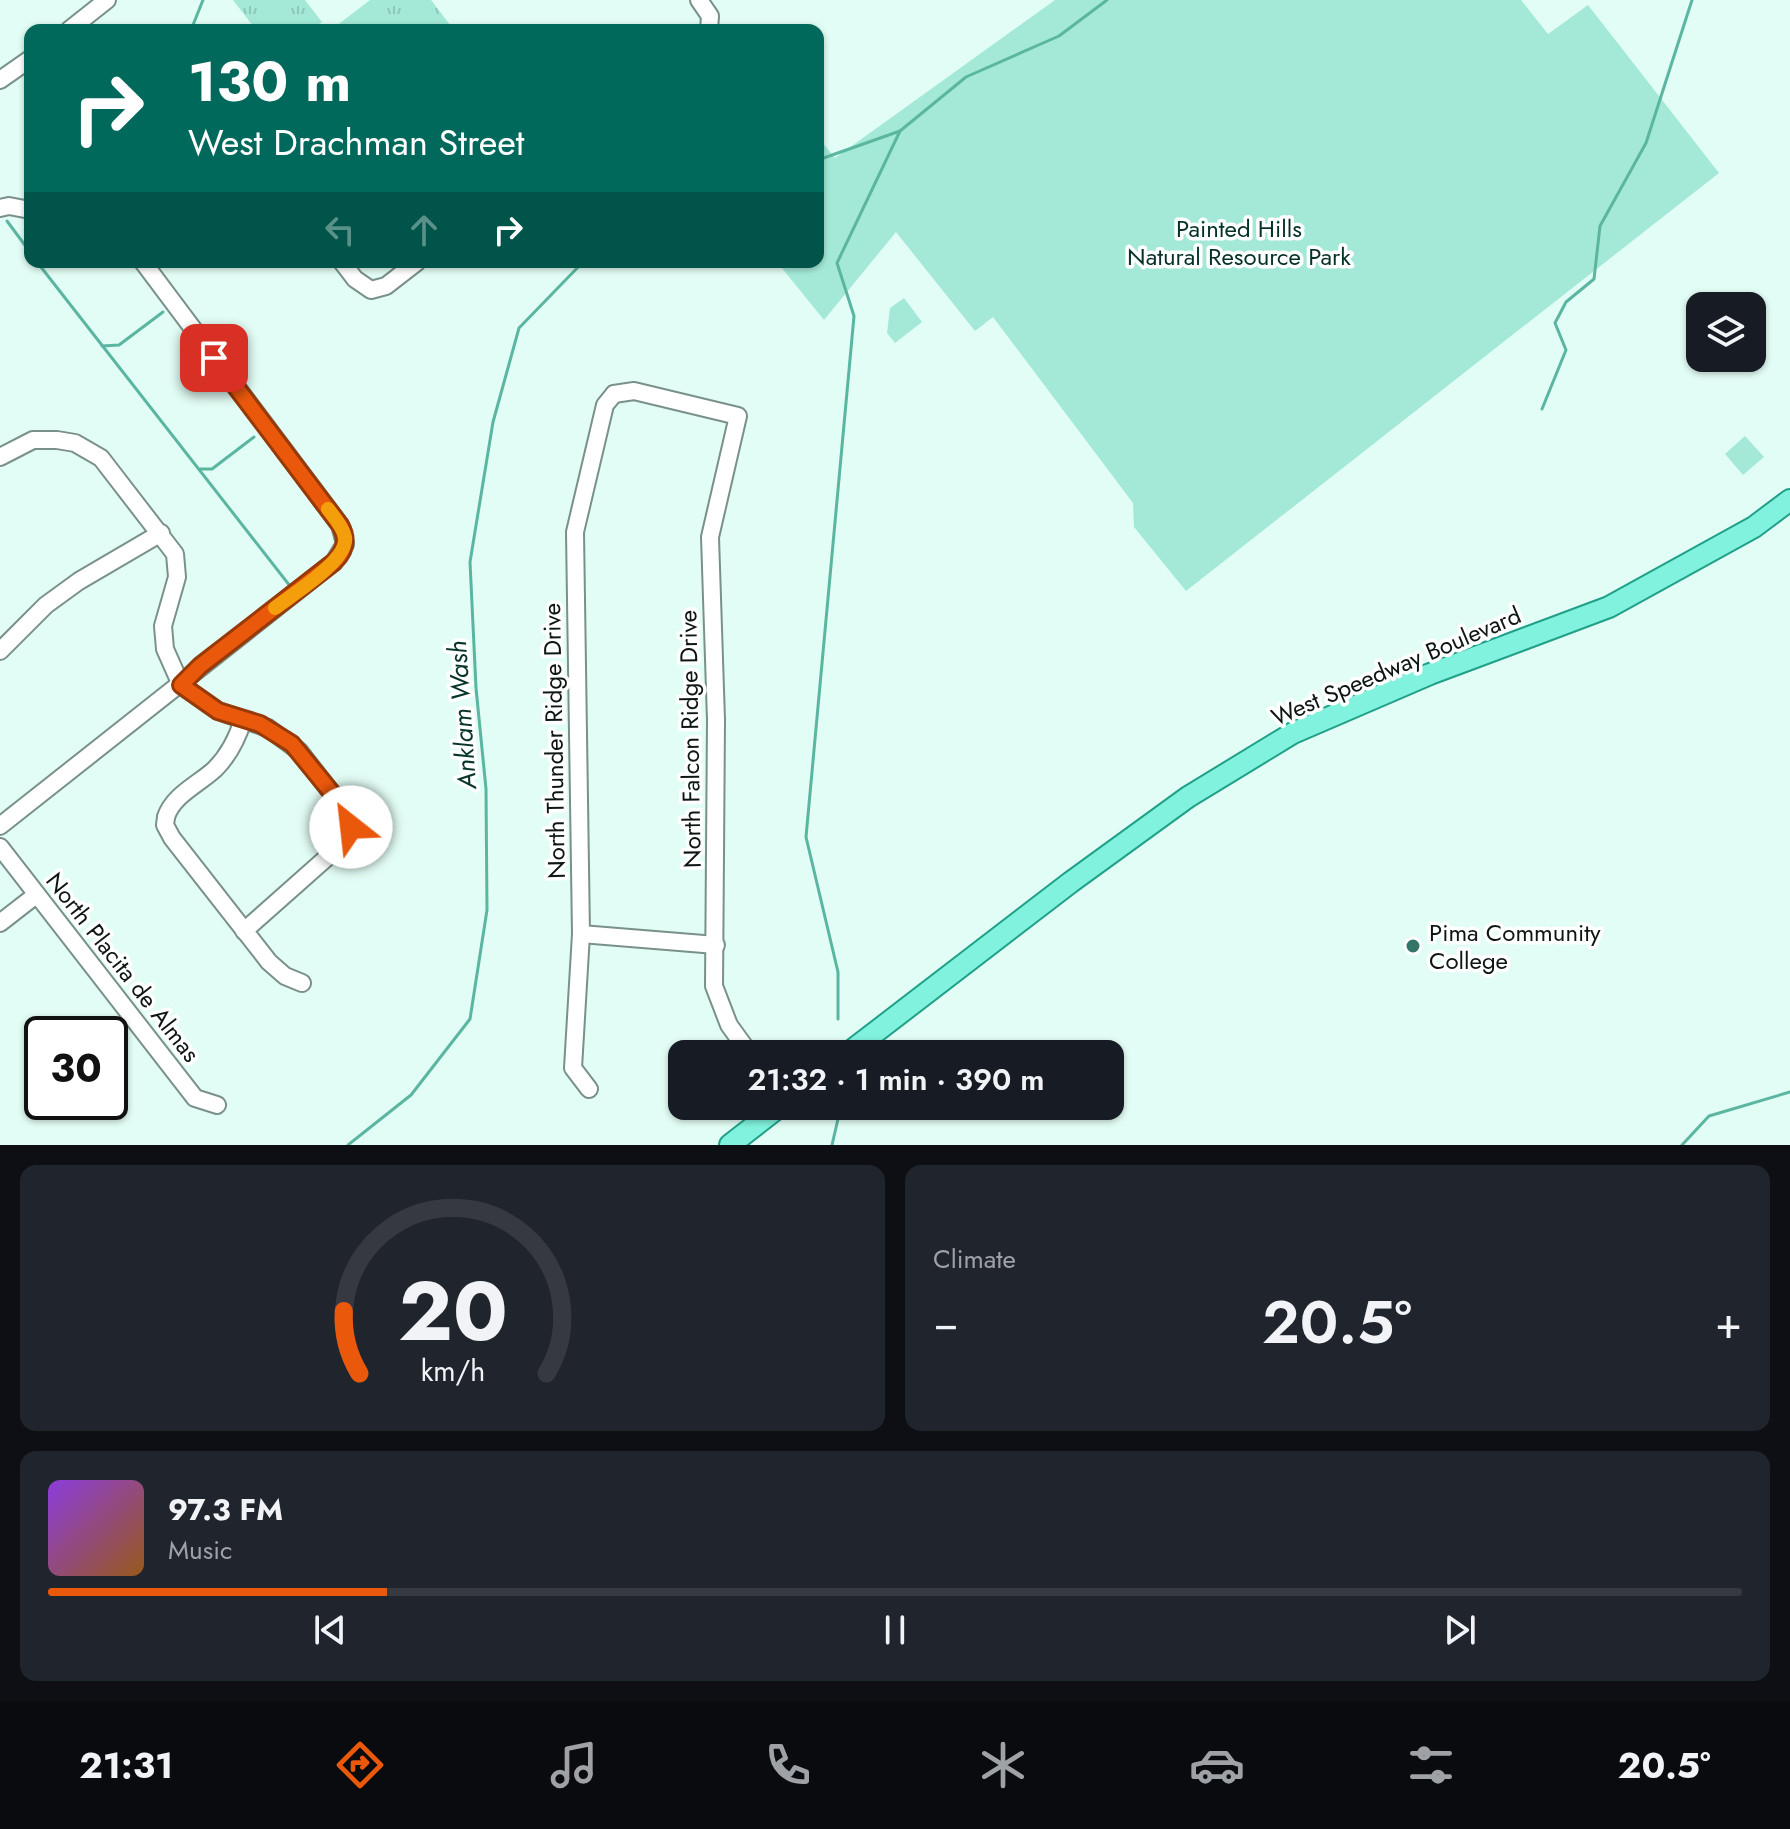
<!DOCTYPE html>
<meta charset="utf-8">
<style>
body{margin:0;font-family:Jost,sans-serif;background:#20242c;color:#f1f3f6;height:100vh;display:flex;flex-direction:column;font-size:30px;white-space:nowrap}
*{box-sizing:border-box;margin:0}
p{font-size:26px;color:#9ea1a6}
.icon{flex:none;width:44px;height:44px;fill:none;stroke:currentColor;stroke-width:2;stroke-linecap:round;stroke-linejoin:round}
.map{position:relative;height:1145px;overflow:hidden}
.side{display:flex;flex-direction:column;gap:20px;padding:20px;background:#0d0f14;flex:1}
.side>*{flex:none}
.hud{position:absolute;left:24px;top:24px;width:800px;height:244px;border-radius:16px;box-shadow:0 2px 6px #0004;background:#00695c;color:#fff;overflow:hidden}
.controls{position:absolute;left:1686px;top:292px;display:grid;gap:16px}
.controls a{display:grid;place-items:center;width:80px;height:80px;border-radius:16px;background:#171b24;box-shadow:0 2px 6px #0004;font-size:40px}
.speed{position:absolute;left:24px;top:1016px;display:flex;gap:16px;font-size:40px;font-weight:700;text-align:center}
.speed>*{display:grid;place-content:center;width:104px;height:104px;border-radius:50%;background:#171b24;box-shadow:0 2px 6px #0004;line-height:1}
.speed .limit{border:4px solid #111;border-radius:12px;background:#fff;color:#111}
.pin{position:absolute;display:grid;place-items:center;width:68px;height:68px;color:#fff;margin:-34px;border-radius:16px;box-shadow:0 4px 12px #0006}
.me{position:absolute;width:88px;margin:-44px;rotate:331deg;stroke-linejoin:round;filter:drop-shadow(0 0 6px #0008)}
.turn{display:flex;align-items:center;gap:28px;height:168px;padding:0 32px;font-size:36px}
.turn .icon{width:104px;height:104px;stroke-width:2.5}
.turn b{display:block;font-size:56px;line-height:68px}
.lanes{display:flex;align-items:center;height:76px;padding:0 32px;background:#0003;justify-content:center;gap:40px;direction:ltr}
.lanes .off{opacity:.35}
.big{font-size:60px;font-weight:600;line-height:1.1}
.side .widget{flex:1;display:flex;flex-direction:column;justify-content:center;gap:12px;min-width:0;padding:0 28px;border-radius:16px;background:#20242c}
.side .dial{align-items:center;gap:0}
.dial svg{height:208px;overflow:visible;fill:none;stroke:#363941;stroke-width:7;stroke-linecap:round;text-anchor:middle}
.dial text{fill:#f1f3f6;stroke:none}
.song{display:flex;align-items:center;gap:24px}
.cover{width:96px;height:96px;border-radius:12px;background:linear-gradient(135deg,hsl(270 70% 55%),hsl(30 70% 35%))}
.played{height:8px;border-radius:4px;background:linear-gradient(90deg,#ea580c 20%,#363941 20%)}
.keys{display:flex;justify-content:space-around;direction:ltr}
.heat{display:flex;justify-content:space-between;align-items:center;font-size:44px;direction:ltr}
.side .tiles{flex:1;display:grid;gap:20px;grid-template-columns:1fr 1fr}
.widget:last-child{grid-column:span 2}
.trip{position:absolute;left:668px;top:1040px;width:456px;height:80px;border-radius:16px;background:#171b24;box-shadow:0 2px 6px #0004;font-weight:600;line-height:80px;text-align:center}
.dock{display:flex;height:128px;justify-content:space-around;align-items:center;background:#090b0e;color:#9ea1a6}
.dock .icon{width:56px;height:56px}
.dock .selected{color:#ea580c}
.dock b{font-size:36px;color:#f1f3f6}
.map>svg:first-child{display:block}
.grass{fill:url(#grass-tufts)}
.green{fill:#a4e9d7}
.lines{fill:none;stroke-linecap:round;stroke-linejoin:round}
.stream{stroke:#5bb6a1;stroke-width:3}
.minor-casing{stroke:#79918a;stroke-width:20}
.major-casing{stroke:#20a088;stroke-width:24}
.minor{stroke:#fff;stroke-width:16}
.major{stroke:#80f2dd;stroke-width:20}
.route-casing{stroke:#983908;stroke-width:20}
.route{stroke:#ea580c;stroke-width:14}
.slow{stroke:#f59e0b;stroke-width:14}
.poi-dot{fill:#337566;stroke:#fff;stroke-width:3}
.labels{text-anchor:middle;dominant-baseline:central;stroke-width:7;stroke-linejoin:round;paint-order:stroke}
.park-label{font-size:24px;fill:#053129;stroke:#fff}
.street-label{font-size:24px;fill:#0d1614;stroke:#fff}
.poi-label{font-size:24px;fill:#0d1614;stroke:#fff;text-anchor:start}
.water-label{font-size:26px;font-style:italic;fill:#08342b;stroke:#fff}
</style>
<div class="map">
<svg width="1790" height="1145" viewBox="0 0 1790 1145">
<defs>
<pattern id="grass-tufts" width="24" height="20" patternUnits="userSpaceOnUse" patternTransform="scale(2)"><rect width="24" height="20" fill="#a4e9d7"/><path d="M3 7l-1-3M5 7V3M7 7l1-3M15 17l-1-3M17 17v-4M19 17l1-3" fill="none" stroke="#8cc7b8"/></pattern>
</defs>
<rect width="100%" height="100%" fill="#e2fdf5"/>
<g class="grass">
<polygon points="233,0 305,0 322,22 311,30 256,30"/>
<polygon points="370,0 431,0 454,30 331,30"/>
</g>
<g class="green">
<polygon points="1055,0 1521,0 1548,34 1588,5 1719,173 1186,591 1134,527 1133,503 993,317 975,331 896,232 824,320 777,262 818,262 818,137 835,158"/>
<polygon points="904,298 922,322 895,343 887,333 890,308"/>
<polygon points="1745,436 1764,457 1743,475 1725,454"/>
</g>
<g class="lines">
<g class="stream">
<polyline points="191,30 203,0"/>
<polyline points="818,160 900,131 966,77 1059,36 1107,0"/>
<polyline points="7,221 30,252"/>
<polyline points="37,262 290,586"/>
<polyline points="102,346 119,345 163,312"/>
<polyline points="1542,409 1566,350 1555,323 1566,302 1594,279 1600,226 1646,143 1692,0"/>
<polyline points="200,469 212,469 254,437"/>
<polyline points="838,1019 838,972 806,837 854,316 837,263 900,131"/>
<polyline points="348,1145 411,1095 470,1019 487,910 486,789 476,688 470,562 493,422 519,328 583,262"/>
<polyline points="832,1145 841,1106"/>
<polyline points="1682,1145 1709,1116 1790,1092"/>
</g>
<defs>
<g id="minor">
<polyline points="699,0 710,16 709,30"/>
<polyline points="69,30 107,0"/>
<polyline points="0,80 30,59"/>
<polyline points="0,208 9,206 30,210"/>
<polyline points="342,262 355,279 371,290 386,286 417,262"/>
<polyline points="614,394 634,391 738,416 710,537 716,720 714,986 729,1025 750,1054"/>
<polyline points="0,457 33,440 57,440 75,443 101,458 175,554 177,577 163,626 165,649 181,685 218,711 268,728 299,751 348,814 351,827 341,845 244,931"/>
<polyline points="0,651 46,605 79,581 161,533"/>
<polyline points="166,817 165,825 172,838 269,962 285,976 302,983"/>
<path d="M166,817C173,795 199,784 215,769C229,755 237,739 243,720"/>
<polyline points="0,826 334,562 345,544 340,525 143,262"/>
<polyline points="0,847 195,1098 217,1105"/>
<polyline points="0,923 36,895"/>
<polyline points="581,934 716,945"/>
<polyline points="589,1089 573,1068 581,934 575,532 605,405 614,394"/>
</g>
<g id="major">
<polyline points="847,1054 1071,882 1188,797 1293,733 1430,674 1609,607 1754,527 1790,500"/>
<polyline points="730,1145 780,1106"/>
</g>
</defs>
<use href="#minor" class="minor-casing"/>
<use href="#major" class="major-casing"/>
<use href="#minor" class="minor"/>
<use href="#major" class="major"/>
</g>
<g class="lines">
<defs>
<path id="route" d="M214,358L340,525C348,539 346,550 334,562L200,666L181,685L218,711L260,724L292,744L345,809L351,827"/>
</defs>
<use href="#route" class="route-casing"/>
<use href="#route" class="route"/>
<path class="slow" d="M275,608C293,594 349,560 345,537C343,527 334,517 328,509"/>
</g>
<circle class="poi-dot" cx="1413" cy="946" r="8"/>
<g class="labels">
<g class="park-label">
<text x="1239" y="228">Painted Hills<tspan x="1239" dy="28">Natural Resource Park</tspan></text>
</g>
<g class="street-label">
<text transform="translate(1396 666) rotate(-23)">West Speedway Boulevard</text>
<text transform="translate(690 739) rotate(-91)">North Falcon Ridge Drive</text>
<text transform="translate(554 741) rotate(-91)">North Thunder Ridge Drive</text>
<text transform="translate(123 967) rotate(52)">North Placita de Almas</text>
</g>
<g class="poi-label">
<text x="1429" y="932">Pima Community<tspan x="1429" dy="28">College</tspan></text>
</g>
<g class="water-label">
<text transform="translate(462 715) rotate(-94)">Anklam Wash</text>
</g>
</g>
</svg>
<div class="controls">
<a><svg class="icon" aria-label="layers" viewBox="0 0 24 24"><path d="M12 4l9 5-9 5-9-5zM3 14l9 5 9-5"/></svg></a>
</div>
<div class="speed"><div class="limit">30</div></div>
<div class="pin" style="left:214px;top:358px;background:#d93025"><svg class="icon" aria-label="arrive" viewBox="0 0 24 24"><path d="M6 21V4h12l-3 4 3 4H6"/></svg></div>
<svg class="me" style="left:351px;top:827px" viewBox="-20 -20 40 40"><circle r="19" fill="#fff"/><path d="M0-13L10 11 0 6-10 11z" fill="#ea580c"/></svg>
<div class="trip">21:32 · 1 min · 390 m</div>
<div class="hud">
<div class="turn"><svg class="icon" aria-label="right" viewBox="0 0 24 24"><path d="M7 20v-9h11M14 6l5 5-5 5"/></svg><div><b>130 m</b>West Drachman Street</div></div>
<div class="lanes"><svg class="icon off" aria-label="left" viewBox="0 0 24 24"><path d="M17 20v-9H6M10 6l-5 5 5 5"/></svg><svg class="icon off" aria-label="ahead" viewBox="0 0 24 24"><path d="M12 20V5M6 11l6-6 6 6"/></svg><svg class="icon" aria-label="right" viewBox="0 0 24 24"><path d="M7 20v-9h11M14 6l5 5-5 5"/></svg></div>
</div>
</div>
<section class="side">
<div class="tiles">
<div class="widget dial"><svg viewBox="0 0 100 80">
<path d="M14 69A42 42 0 1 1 86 69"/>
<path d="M14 69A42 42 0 0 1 8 45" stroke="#ea580c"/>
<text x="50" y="56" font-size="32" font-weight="700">20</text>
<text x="50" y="72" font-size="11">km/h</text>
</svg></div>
<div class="widget"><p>Climate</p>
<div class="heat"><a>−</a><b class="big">20.5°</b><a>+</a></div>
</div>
<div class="widget">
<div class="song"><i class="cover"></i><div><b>97.3 FM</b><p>Music</p></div></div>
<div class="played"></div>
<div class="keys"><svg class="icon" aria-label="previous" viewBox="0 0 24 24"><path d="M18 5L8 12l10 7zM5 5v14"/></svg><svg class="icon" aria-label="pause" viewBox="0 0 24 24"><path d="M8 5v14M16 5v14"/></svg><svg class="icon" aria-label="next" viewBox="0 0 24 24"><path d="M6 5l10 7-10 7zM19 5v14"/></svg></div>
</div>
</div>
</section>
<nav class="dock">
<b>21:31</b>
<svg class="icon selected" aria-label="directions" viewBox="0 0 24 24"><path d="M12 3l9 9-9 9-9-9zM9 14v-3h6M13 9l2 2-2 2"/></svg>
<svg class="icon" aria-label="music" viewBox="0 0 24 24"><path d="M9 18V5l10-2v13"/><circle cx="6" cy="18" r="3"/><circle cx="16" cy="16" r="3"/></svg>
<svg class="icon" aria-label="phone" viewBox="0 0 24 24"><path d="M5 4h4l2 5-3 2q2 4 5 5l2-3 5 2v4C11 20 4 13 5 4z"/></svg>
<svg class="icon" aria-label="climate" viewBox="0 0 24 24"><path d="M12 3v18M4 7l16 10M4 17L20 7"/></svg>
<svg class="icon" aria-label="car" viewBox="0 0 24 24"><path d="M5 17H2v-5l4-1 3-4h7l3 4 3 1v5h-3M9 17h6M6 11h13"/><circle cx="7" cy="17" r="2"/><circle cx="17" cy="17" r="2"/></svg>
<svg class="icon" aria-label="filters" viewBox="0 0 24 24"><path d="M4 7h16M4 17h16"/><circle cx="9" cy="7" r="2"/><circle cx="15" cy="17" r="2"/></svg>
<b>20.5°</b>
</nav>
